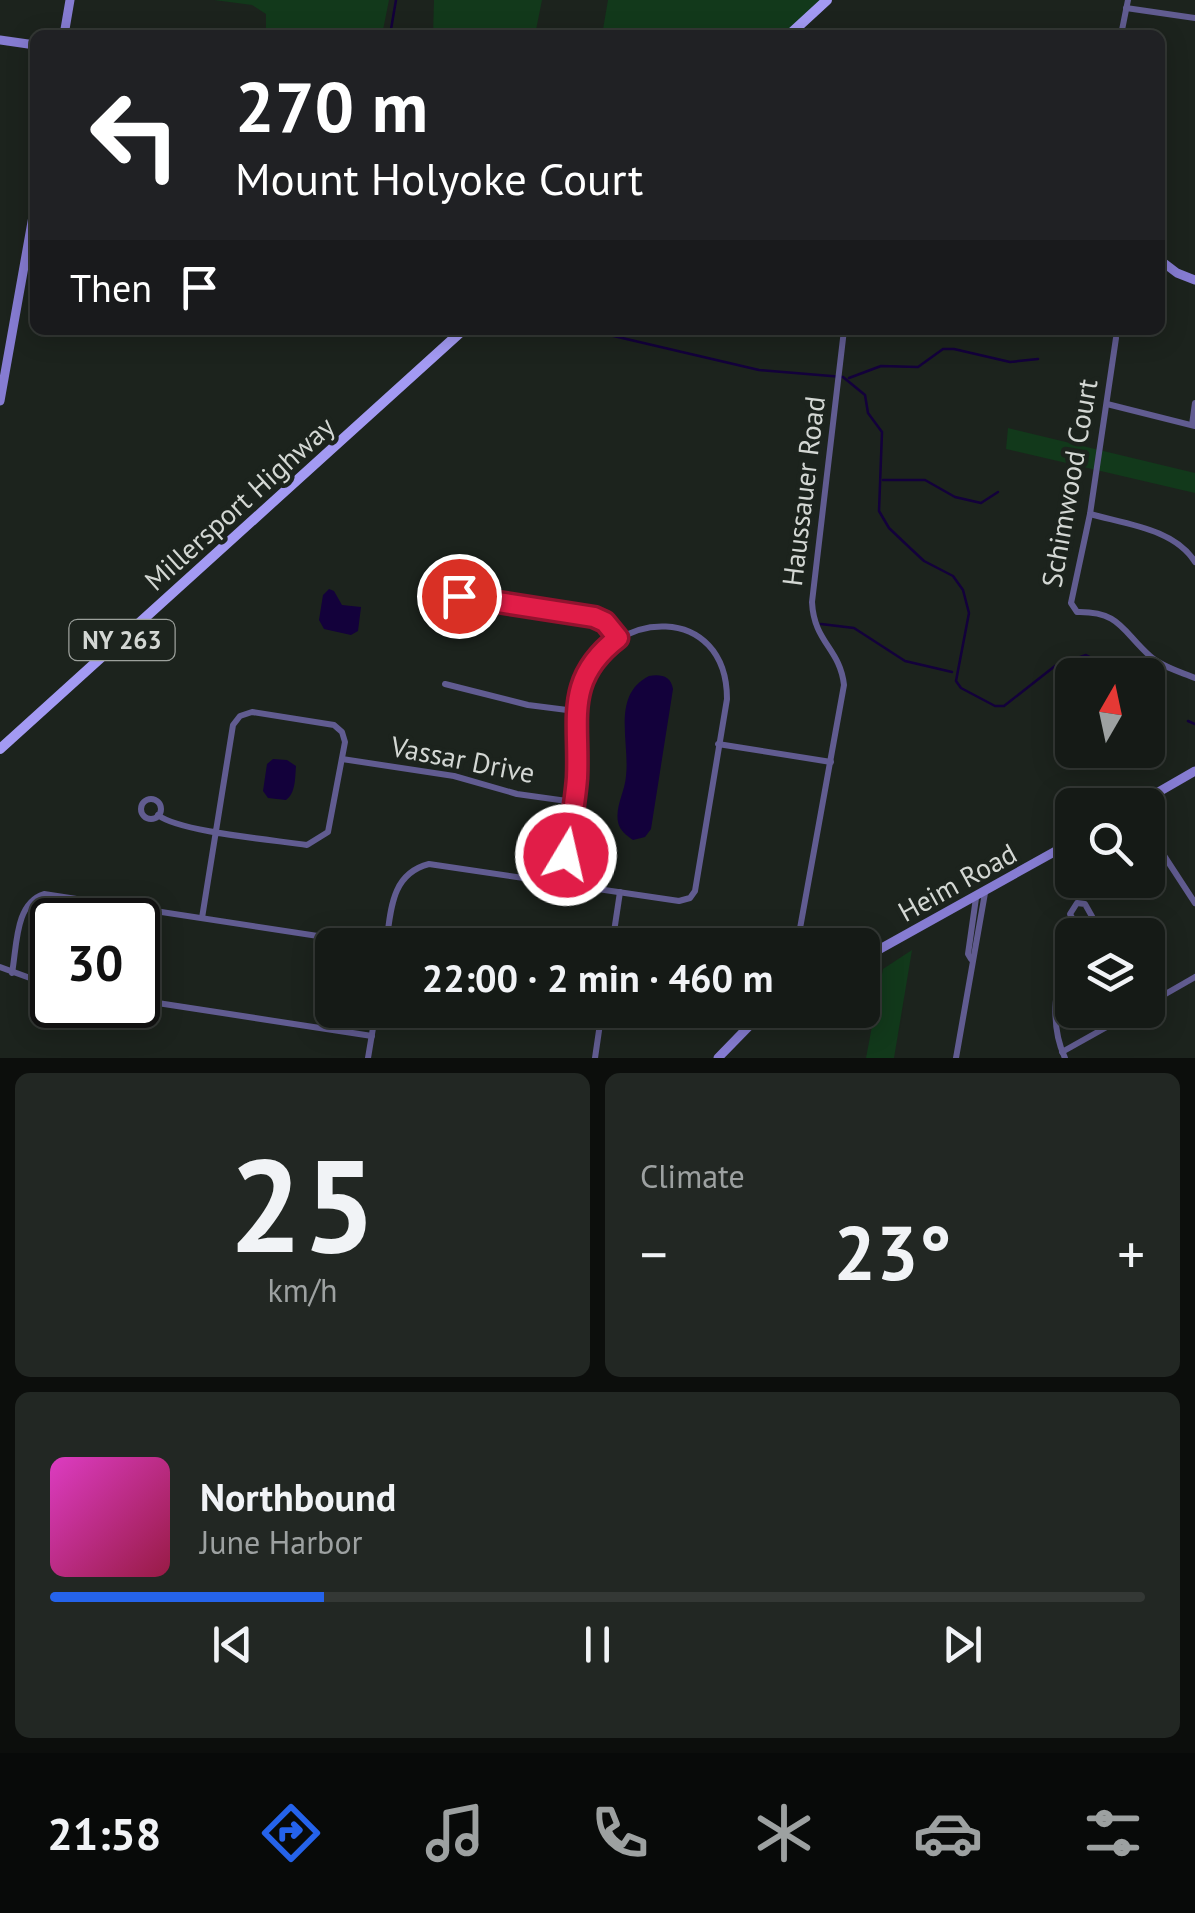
<!DOCTYPE html>
<meta charset="utf-8">
<style>
body{margin:0;font-family:"PT Sans",sans-serif;background:#222723;color:#f1f3f6;height:100vh;display:flex;flex-direction:column;font-size:38px;white-space:nowrap}
*{box-sizing:border-box;margin:0}
p{font-size:32px;color:#9da1a1}
.icon{flex:none;width:55px;height:55px;fill:none;stroke:currentColor;stroke-width:2;stroke-linecap:round;stroke-linejoin:round}
.map{position:relative;height:1058px;overflow:hidden}
.details{display:flex;flex-direction:column;gap:15px;padding:15px;background:#0c0e0c;flex:1}
.details>*{flex:none}
.hud{position:absolute;left:30px;top:30px;width:1135px;height:305px;border-radius:15px;box-shadow:0 5px 25px #0003,0 0 0 2px #343835;background:#202124;color:#fff;overflow:hidden}
.needle{width:65px;rotate:9deg}
.tools{position:absolute;left:1055px;top:658px;display:grid;gap:20px}
.tools a{display:grid;place-items:center;width:110px;height:110px;border-radius:15px;background:#151a16;box-shadow:0 5px 25px #0003,0 0 0 2px #343835;font-size:50px}
.speed{position:absolute;left:30px;top:898px;display:flex;gap:20px;font-size:50px;font-weight:700;text-align:center}
.speed>*{display:grid;place-content:center;width:130px;height:130px;border-radius:50%;background:#151a16;box-shadow:0 5px 25px #0003,0 0 0 2px #343835;line-height:1}
.speed .limit{border:5px solid #111;border-radius:15px;background:#fff;color:#111}
.pin{position:absolute;display:grid;place-items:center;width:85px;height:85px;color:#fff;margin:-42px;border:5px solid #fff;border-radius:50%;box-shadow:0 2px 10px #0007}
.me{position:absolute;width:110px;margin:-55px;rotate:9deg;stroke-linejoin:round;filter:drop-shadow(0 0 8px #0008)}
.turn{display:flex;align-items:center;gap:35px;height:210px;padding:0 40px;font-size:45px}
.turn .icon{width:130px;height:130px;stroke-width:2.5}
.turn b{display:block;font-size:70px;line-height:85px}
.then{display:flex;align-items:center;height:95px;padding:0 40px;background:#0003;gap:20px;font-size:38px}
.big{font-size:75px;font-weight:800;line-height:1.1}
.details .widget{flex:1;display:flex;flex-direction:column;justify-content:center;gap:15px;min-width:0;padding:0 35px;border-radius:15px;background:#222723}
.details .dial{align-items:center;gap:0}
.dial b{font-size:130px;line-height:1}
.song{display:flex;align-items:center;gap:30px}
.cover{width:120px;height:120px;border-radius:15px;background:linear-gradient(135deg,hsl(310 70% 55%),hsl(340 70% 35%))}
.played{height:10px;border-radius:5px;background:linear-gradient(90deg,#2563eb 25%,#343835 25%)}
.keys{display:flex;justify-content:space-around;direction:ltr}
.heat{display:flex;justify-content:space-between;align-items:center;font-size:55px;direction:ltr}
.details .tiles{flex:1;display:grid;gap:15px;grid-template-columns:1fr 1fr}
.widget:last-child{grid-column:span 2}
.trip{position:absolute;left:315px;top:928px;width:565px;height:100px;border-radius:15px;background:#151a16;box-shadow:0 5px 25px #0003,0 0 0 2px #343835;font-weight:800;line-height:100px;text-align:center}
.dock{display:flex;height:160px;justify-content:space-around;align-items:center;background:#080a09;color:#9da1a1}
.dock .icon{width:70px;height:70px}
.dock .selected{color:#2563eb}
.dock b{font-size:45px;color:#f1f3f6}
.map>svg:first-child{display:block}
.green{fill:#12391b}
.water{fill:#13013b}
.lines{fill:none;stroke-linecap:round;stroke-linejoin:round}
.stream{stroke:#13013b;stroke-width:2.5}
.street{stroke:#615c91;stroke-width:6}
.secondary{stroke:#867cd2;stroke-width:9}
.primary{stroke:#a39af3;stroke-width:10}
.route-casing{stroke:#92132f;stroke-width:25}
.route{stroke:#e11d48;stroke-width:18}
.labels{text-anchor:middle;dominant-baseline:central;stroke-width:9;stroke-linejoin:round;paint-order:stroke}
.shield{fill:#1c231d;stroke:#9ca19c;stroke-width:2.5}
.shield-label{font-size:25px;font-weight:bold;fill:#d3d7d3}
.street-label{font-size:28px;fill:#d3d7d3;stroke:#1c231d}
</style>
<div class="map">
<svg width="1195" height="1058" viewBox="0 0 1195 1058">
<rect width="100%" height="100%" fill="#1c231d"/>
<g class="green">
<polygon points="214,0 389,0 382,35 266,35 266,14 252,5"/>
<polygon points="434,0 542,0 535,35 433,35"/>
<polygon points="608,0 827,0 789,35 602,35"/>
<polygon points="1008,428 1195,473 1195,493 1006,449"/>
<polygon points="912,950 894,1058 866,1058 883,969"/>
</g>
<g class="water">
<polygon points="329,589 334,591 342,605 361,607 358,631 351,635 324,629 319,620 323,595"/>
<path d="M649,676C661,674 671,676 673,689L651,829L645,837L633,840C626,835 620,831 618,822C615,807 625,791 626,776C630,742 611,695 649,676Z"/>
<path d="M273,759L287,760L296,766C295,777 296,793 286,800L268,798L263,791L267,764Z"/>
</g>
<g class="lines">
<g class="stream">
<polyline points="390,35 396,0"/>
<polyline points="588,330 759,370 843,377 865,395 868,413 882,432 879,511 889,528 909,547 924,561 953,576 963,590 969,613 956,681 961,688 995,706 1004,706 1055,666 1086,655 1103,664 1112,675"/>
<polyline points="849,378 881,366 918,367 943,349 954,349 1010,362 1038,359"/>
<polyline points="883,480 925,480 955,497 981,503 998,492"/>
<polyline points="821,624 854,628 905,661 952,672"/>
<polyline points="1188,721 1195,724"/>
</g>
<g class="street">
<polyline points="1126,8 1195,18"/>
<polyline points="1121,35 1128,0"/>
<path d="M1116,338L1090,514L1071,603L1077,612C1120,611 1122,631 1150,656C1162,667 1181,672 1195,678"/>
<polyline points="1107,404 1195,426"/>
<polyline points="1192,425 1195,403"/>
<path d="M1090,514C1126,524 1175,529 1195,562"/>
<polyline points="459,596 594,617 605,622 618,638"/>
<polyline points="445,684 528,705 575,711"/>
<polyline points="718,744 831,762"/>
<polyline points="342,759 454,776 517,794 574,802"/>
<circle cx="151" cy="809" r="10"/>
<path d="M158,815C179,832 275,840 307,845L328,832L345,742L342,732L334,725L252,712L240,716L233,725L202,918"/>
<polyline points="1148,831 1195,903"/>
<polyline points="1081,935 1070,914 1077,903 1085,904 1094,920 1094,929 1087,935"/>
<path d="M386,945C391,912 390,874 429,864L679,901L690,898L695,891L727,699C727,603 612,607 582,683C570,713 578,744 577,775C576,811 567,847 562,882"/>
<polyline points="612,945 620,892"/>
<path d="M797,945L844,685C840,648 814,643 812,602L844,330"/>
<polyline points="971,959 968,954 976,898"/>
<polyline points="0,967 52,986"/>
<path d="M12,973C17,946 15,903 44,894L377,945"/>
<polyline points="138,1000 372,1036"/>
<polyline points="1148,1004 1195,977"/>
<polyline points="1062,1052 1137,1010"/>
<polyline points="368,1058 376,1010"/>
<polyline points="595,1058 602,1010"/>
<polyline points="956,1058 985,893"/>
<path d="M1065,1058C1050,1026 1053,979 1072,949"/>
</g>
<g class="secondary">
<polyline points="64,35 70,0"/>
<polyline points="0,40 35,45"/>
<polyline points="1160,260 1177,273 1195,280"/>
<polyline points="0,401 35,205"/>
<polyline points="1136,805 1195,771"/>
<polyline points="862,959 1072,842"/>
<polyline points="718,1058 754,1021 773,1010"/>
</g>
<g class="primary">
<polyline points="789,35 827,0"/>
<polyline points="0,749 463,330"/>
</g>
</g>
<g class="lines">
<defs>
<path id="route" d="M459,596L594,617L605,622L618,638C563,680 580,720 577,778C575,804 570,830 566,855"/>
</defs>
<use href="#route" class="route-casing"/>
<use href="#route" class="route"/>
</g>
<g class="labels">
<rect class="shield" x="69.5" y="620" width="105" height="40" rx="8"/>
<g class="shield-label">
<text x="122" y="640">NY 263</text>
</g>
<g class="street-label">
<text transform="translate(1069 483) rotate(-80)">Schimwood Court</text>
<text transform="translate(803 491) rotate(-83)">Haussauer Road</text>
<text transform="translate(239 503) rotate(-42)">Millersport Highway</text>
<text transform="translate(463 759) rotate(11)">Vassar Drive</text>
<text transform="translate(957 882) rotate(-29)">Heim Road</text>
</g>
</g>
</svg>
<div class="tools">
<a><svg class="needle" viewBox="-14 -14 28 28"><path d="M0-13l5 13h-10z" fill="#e53935"/><path d="M0 13l5-13h-10z" fill="#9da1a1"/></svg></a>
<a><svg class="icon" aria-label="search" viewBox="0 0 24 24"><circle cx="10" cy="10" r="6"/><path d="M15 15l6 6"/></svg></a>
<a><svg class="icon" aria-label="layers" viewBox="0 0 24 24"><path d="M12 4l9 5-9 5-9-5zM3 14l9 5 9-5"/></svg></a>
</div>
<div class="speed"><div class="limit">30</div></div>
<div class="pin" style="left:459px;top:596px;background:#d93025"><svg class="icon" aria-label="arrive" viewBox="0 0 24 24"><path d="M6 21V4h12l-3 4 3 4H6"/></svg></div>
<svg class="me" style="left:566px;top:855px" viewBox="-20 -20 40 40"><circle r="17" fill="#e11d48" stroke="#fff" stroke-width="3"/><path d="M0-11L8 9 0 5-8 9z" fill="#fff"/></svg>
<div class="trip">22:00 · 2 min · 460 m</div>
<div class="hud">
<div class="turn"><svg class="icon" aria-label="left" viewBox="0 0 24 24"><path d="M17 20v-9H6M10 6l-5 5 5 5"/></svg><div><b>270 m</b>Mount Holyoke Court</div></div>
<div class="then">Then<svg class="icon" aria-label="arrive" viewBox="0 0 24 24"><path d="M6 21V4h12l-3 4 3 4H6"/></svg></div>
</div>
</div>
<section class="details">
<div class="tiles">
<div class="widget dial"><b>25</b><p>km/h</p></div>
<div class="widget"><p>Climate</p>
<div class="heat"><a>−</a><b class="big">23°</b><a>+</a></div>
</div>
<div class="widget">
<div class="song"><i class="cover"></i><div><b>Northbound</b><p>June Harbor</p></div></div>
<div class="played"></div>
<div class="keys"><svg class="icon" aria-label="previous" viewBox="0 0 24 24"><path d="M18 5L8 12l10 7zM5 5v14"/></svg><svg class="icon" aria-label="pause" viewBox="0 0 24 24"><path d="M8 5v14M16 5v14"/></svg><svg class="icon" aria-label="next" viewBox="0 0 24 24"><path d="M6 5l10 7-10 7zM19 5v14"/></svg></div>
</div>
</div>
</section>
<nav class="dock">
<b>21:58</b>
<svg class="icon selected" aria-label="directions" viewBox="0 0 24 24"><path d="M12 3l9 9-9 9-9-9zM9 14v-3h6M13 9l2 2-2 2"/></svg>
<svg class="icon" aria-label="music" viewBox="0 0 24 24"><path d="M9 18V5l10-2v13"/><circle cx="6" cy="18" r="3"/><circle cx="16" cy="16" r="3"/></svg>
<svg class="icon" aria-label="phone" viewBox="0 0 24 24"><path d="M5 4h4l2 5-3 2q2 4 5 5l2-3 5 2v4C11 20 4 13 5 4z"/></svg>
<svg class="icon" aria-label="climate" viewBox="0 0 24 24"><path d="M12 3v18M4 7l16 10M4 17L20 7"/></svg>
<svg class="icon" aria-label="car" viewBox="0 0 24 24"><path d="M5 17H2v-5l4-1 3-4h7l3 4 3 1v5h-3M9 17h6M6 11h13"/><circle cx="7" cy="17" r="2"/><circle cx="17" cy="17" r="2"/></svg>
<svg class="icon" aria-label="filters" viewBox="0 0 24 24"><path d="M4 7h16M4 17h16"/><circle cx="9" cy="7" r="2"/><circle cx="15" cy="17" r="2"/></svg>
</nav>
